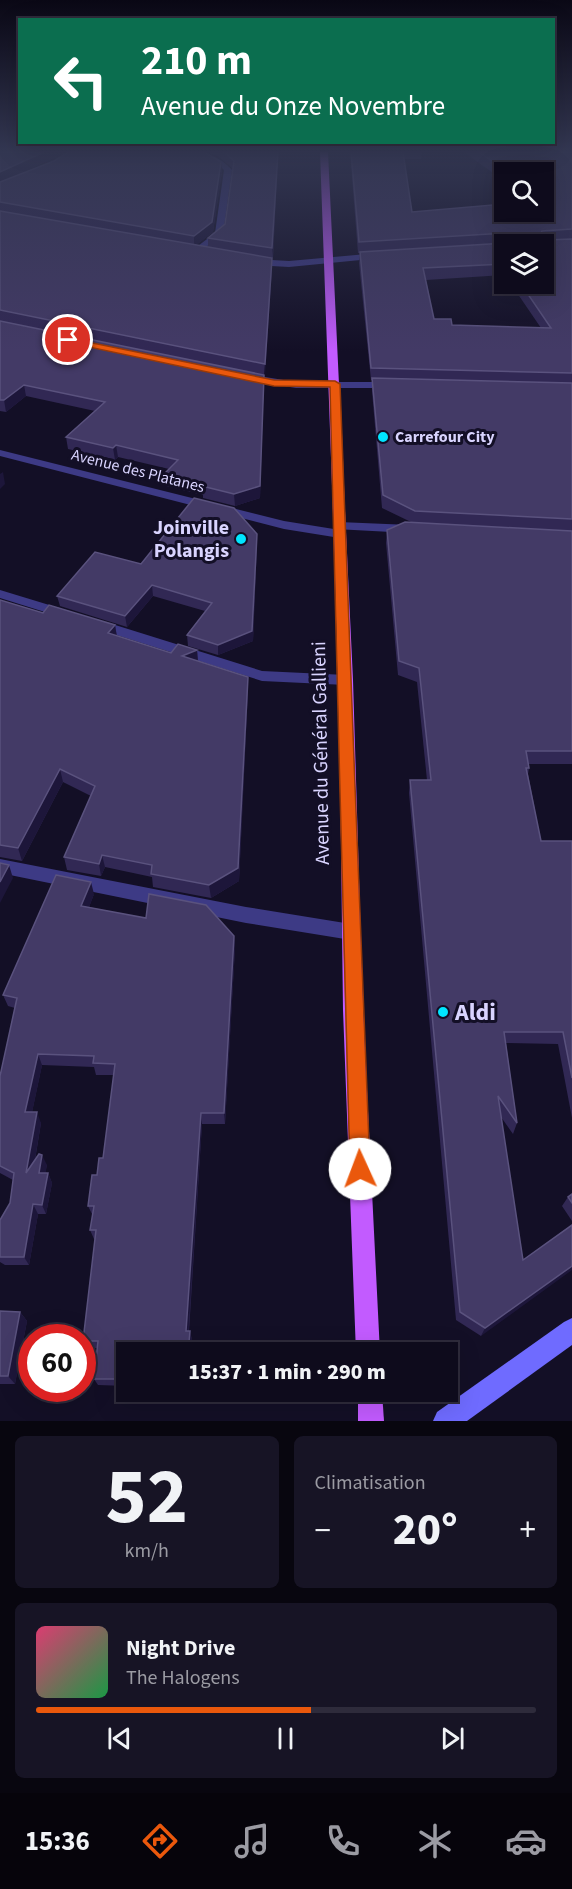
<!DOCTYPE html>
<html lang="fr">
<meta charset="utf-8">
<style>
body{margin:0;font-family:"Source Sans 3",sans-serif;background:#171425;color:#f1f3f6;height:100vh;display:flex;flex-direction:column;font-size:22px;white-space:nowrap}
*{box-sizing:border-box;margin:0}
p{font-size:20px;color:#9b9ba3}
.icon{flex:none;width:33px;height:33px;fill:none;stroke:currentColor;stroke-width:2;stroke-linecap:round;stroke-linejoin:round}
.map{position:relative;height:1421px;overflow:hidden}
.side{display:flex;flex-direction:column;gap:15px;padding:15px;background:#08060f;flex:1}
.side>*{flex:none}
.top-card{position:absolute;left:18px;top:18px;width:537px;height:126px;border-radius:0px;box-shadow:0 6px 24px #0002,0 0 0 2px #2e2b3b;background:#0b6e4f;color:#fff;overflow:hidden}
.tools{position:absolute;left:494px;top:162px;display:grid;gap:12px}
.tools a{display:grid;place-items:center;width:60px;height:60px;border-radius:0px;background:#0e0b1c;box-shadow:0 6px 24px #0002,0 0 0 2px #2e2b3b;font-size:30px}
.speed{position:absolute;left:18px;top:1324px;display:flex;gap:12px;font-size:30px;font-weight:700;text-align:center}
.speed>*{display:grid;place-content:center;width:78px;height:78px;border-radius:50%;background:#0e0b1c;box-shadow:0 6px 24px #0002,0 0 0 2px #2e2b3b;line-height:1}
.speed .limit{border:9px solid #d22;background:#fff;color:#111}
.pin{position:absolute;display:grid;place-items:center;width:51px;height:51px;color:#fff;margin:-26px;border:3px solid #fff;border-radius:50%;box-shadow:0 2px 6px #0007}
.me{position:absolute;width:66px;margin:-33px;rotate:358deg;stroke-linejoin:round;filter:drop-shadow(0 0 4px #0008)}
.turn{display:flex;align-items:center;gap:21px;height:126px;padding:0 24px;font-size:27px}
.turn .icon{width:78px;height:78px;stroke-width:2.5}
.turn b{display:block;font-size:42px;line-height:51px}
.big{font-size:45px;font-weight:800;line-height:1.1}
.side .tile{flex:1;display:flex;flex-direction:column;justify-content:center;gap:9px;min-width:0;padding:0 21px;border-radius:9px;background:#171425}
.side .dial{align-items:center;gap:0}
.dial b{font-size:78px;line-height:1}
.song{display:flex;align-items:center;gap:18px}
.cover{width:72px;height:72px;border-radius:9px;background:linear-gradient(135deg,hsl(340 70% 55%),hsl(140 70% 35%))}
.played{height:6px;border-radius:3px;background:linear-gradient(90deg,#ea580c 55%,#2e2b3b 55%)}
.keys{display:flex;justify-content:space-around;direction:ltr}
.heat{display:flex;justify-content:space-between;align-items:center;font-size:33px;direction:ltr}
.side .tiles{flex:1;display:grid;gap:15px;grid-template-columns:1fr 1fr}
.tile:last-child{grid-column:span 2}
.trip{position:absolute;left:116px;top:1342px;width:342px;height:60px;border-radius:0px;background:#0e0b1c;box-shadow:0 6px 24px #0002,0 0 0 2px #2e2b3b;font-weight:800;line-height:60px;text-align:center}
.menu{display:flex;height:96px;justify-content:space-around;align-items:center;background:#06040b;color:#9b9ba3}
.menu .icon{width:42px;height:42px}
.menu .selected{color:#ea580c}
.menu b{font-size:27px;color:#f1f3f6}
.map>svg:first-child{display:block}
.lines{fill:none;stroke-linecap:round;stroke-linejoin:round}
.street{fill:#3d3a85;fill-rule:evenodd}
.secondary{fill:#6f6bff;fill-rule:evenodd}
.primary{fill:#c25bff;fill-rule:evenodd}
.wall{fill:#312854;fill-rule:evenodd}
.shaded-wall{fill:#1d163a}
.building{fill:#433a66;stroke:#5a527e;stroke-width:1.5;fill-rule:evenodd}
.route{fill:#ea580c;stroke:#983908;stroke-width:1.5}
.poi-dot{fill:#00e5ff;stroke:#130f26;stroke-width:2}
.labels{text-anchor:middle;dominant-baseline:central;stroke-width:6;stroke-linejoin:round;paint-order:stroke}
.far-poi-label{font-size:16px;font-weight:bold;fill:#d9d4ff;stroke:#130f26;text-anchor:start}
.far-street-label{font-size:16px;fill:#d9d4ff;stroke:#130f26}
.poi-label{font-size:20px;font-weight:bold;fill:#d9d4ff;stroke:#130f26;text-anchor:end}
.street-label{font-size:20px;fill:#d9d4ff;stroke:#130f26}
.near-poi-label{font-size:24px;font-weight:bold;fill:#d9d4ff;stroke:#130f26;text-anchor:start}
</style>
<div class="map">
<svg width="572" height="1421" viewBox="0 0 572 1421">
<rect width="100%" height="100%" fill="#130f26"/>
<g class="lines">
<g class="street">
<path d="M198,152C208,152 225,161 232,170L223,234L197,254L193,251L194,249L215,233L224,170L221,167L200,156Z"/>
<polygon points="378,253 381,254 381,258 289,267 253,265 249,262 253,259 289,261"/>
<polygon points="246,374 296,382 392,382 397,385 392,388 296,388 242,379 242,375"/>
<polygon points="0,450 284,521 340,530 346,534 340,538 284,529 0,456"/>
<polygon points="339,522 410,525 416,529 410,533 335,529 333,526 335,523"/>
<polygon points="0,590 69,611 71,614 64,618 0,598"/>
<polygon points="96,619 262,671 346,675 353,680 346,685 262,681 91,627 89,624"/>
<polygon points="0,859 246,907 351,924 357,926 360,932 357,938 351,940 246,923 0,873"/>
</g>
<polygon class="secondary" points="572,1318 572,1345 467,1421 433,1421 437,1412 564,1322"/>
<g class="primary">
<polygon points="320,152 328,152 353,680 363,1010 380,1353 356,1353 343,1010 339,680"/>
<polygon points="358,1392 382,1392 384,1421 358,1421"/>
</g>
</g>
<g class="wall">
<polygon points="0,152 66,152 6,180 221,162 222,171 213,232 196,245 208,247 208,238 225,224 233,169 218,156 205,152 278,152 273,258 264,257 272,258 272,269 264,376 260,498 235,506 203,498 203,495 166,486 164,474 169,469 118,457 115,460 68,449 66,437 95,411 26,396 6,412 0,411"/>
<path d="M350,152H422L421,159H404L412,212H543V172H504V181L464,152H572V764H529V768L528,774L541,841H572V1118L558,1044L506,1043L517,1123L513,1134L501,1117L523,1260L572,1225L481,1336L456,1320L409,793L410,780H427L417,682L398,675L386,543L387,530L411,522L382,508L372,391V380H371L359,263L360,253H358ZM504,244L543,284H511L541,328L452,325L434,319L426,280L504,275Z"/>
<polygon points="257,544 253,641 218,655 188,646 187,635 205,611 153,596 127,627 60,606 57,596 141,564"/>
<polygon points="0,600 43,613 115,625 117,636 171,653 197,650 198,661 248,690 239,881 211,898 153,887 152,877 105,867 101,876 67,870 64,857 91,796 63,782 22,861 0,857"/>
<polygon points="94,894 89,907 234,936 235,948 225,1124 202,1124 189,1331 192,1339 191,1353 126,1353 126,1386 98,1385 94,1379 97,1348 87,1348 83,1341 95,1239 94,1239 90,1230 93,1216 88,1206 97,1175 103,1158 114,1075 96,1075 94,1067 42,1065 32,1112 41,1123 35,1160 47,1165 45,1173 48,1173 52,1183 46,1214 38,1214 29,1265 5,1265 0,1262 0,1220 10,1203 13,1180 0,1173 0,1076 15,1008 8,1006 3,995"/>
<polygon points="572,1194 572,1221 562,1206 568,1197"/>
<polygon points="0,1311 20,1312 27,1321 15,1384 0,1384"/>
</g>
<g class="shaded-wall">
<polygon points="44,152 66,152 0,183 0,172"/>
<polygon points="278,152 273,258 272,248"/>
<polygon points="221,162 222,171 213,232 194,247 194,236"/>
<polygon points="272,258 272,269 265,376 265,364"/>
<polygon points="264,375 260,498 235,506 234,494"/>
<polygon points="24,385 26,396 6,412 4,400"/>
<polygon points="116,445 118,457 115,460 113,448"/>
<polygon points="3,472 5,484 0,489 0,474"/>
<polygon points="257,534 253,641 218,655 218,645"/>
<polygon points="152,585 153,596 127,627 125,616"/>
<polygon points="115,625 117,638 108,633"/>
<polygon points="197,650 198,663 182,656"/>
<polygon points="248,677 248,690 239,881 211,898 209,885"/>
<polygon points="60,769 63,782 22,861 18,848"/>
<polygon points="102,855 105,867 101,876 99,864"/>
<polygon points="9,865 13,878 0,903 0,882"/>
<polygon points="91,882 94,894 85,918 81,906"/>
<polygon points="234,936 235,948 225,1124 224,1113"/>
<polygon points="38,1054 42,1065 30,1122 25,1112"/>
<polygon points="37,1112 41,1123 31,1183 26,1173"/>
<polygon points="201,1113 202,1124 188,1339 186,1331"/>
<polygon points="42,1155 47,1165 44,1183 39,1173"/>
<polygon points="48,1173 52,1183 46,1214 42,1205"/>
<polygon points="33,1204 38,1214 29,1265 24,1257"/>
<polygon points="572,1266 572,1270 481,1336 485,1328"/>
<polygon points="20,1312 27,1321 15,1384 8,1376"/>
<polygon points="190,1331 192,1339 191,1353 188,1353"/>
</g>
<g class="building">
<polygon points="0,152 44,152 0,172"/>
<polygon points="68,152 204,152 221,162 212,222 194,236 0,202 0,182 54,161"/>
<polygon points="224,152 278,152 272,248 208,238 225,224 234,161"/>
<path d="M351,152H403L412,212L504,204V212H543V200H547L543,197V172H508L479,152H572V229L542,231L540,235L545,240L572,239V373L371,368L360,252L506,243L508,235L506,233L359,242ZM504,244H543V284H521L551,328L452,325L451,319H434L423,268L504,264Z"/>
<polygon points="0,211 272,258 265,364 0,310"/>
<polygon points="0,321 264,375 260,486 234,494 202,486 204,484 164,474 178,460 116,445 113,448 66,437 105,402 24,385 4,400 0,400"/>
<polygon points="372,378 572,383 572,519 415,511 383,495"/>
<polygon points="194,498 234,508 257,534 252,631 218,645 187,635 212,603 152,585 125,616 57,596 95,552 141,564"/>
<polygon points="405,522 572,531 572,751 526,751 529,768 526,768 541,841 572,841 572,1078 563,1032 504,1032 517,1123 498,1096 523,1260 572,1225 572,1266 485,1328 460,1312 410,780 431,780 419,668 399,661 387,530"/>
<polygon points="0,600 43,613 49,605 115,625 108,633 171,653 178,644 197,650 182,656 248,677 238,868 209,885 151,874 152,865 102,855 99,864 64,857 95,786 60,769 18,848 0,845"/>
<polygon points="0,863 9,865 0,882"/>
<polygon points="56,875 91,882 81,906 146,918 149,894 206,905 234,936 224,1113 201,1113 186,1331 190,1331 188,1353 126,1353 126,1379 94,1379 98,1341 83,1341 96,1230 90,1230 94,1206 88,1206 92,1175 97,1175 99,1158 103,1158 115,1064 93,1063 94,1056 38,1054 25,1112 37,1112 26,1173 39,1154 42,1155 39,1173 48,1173 42,1205 33,1204 24,1257 0,1257 0,1220 10,1203 14,1173 0,1166 0,1076 17,998 3,995"/>
<polygon points="572,1194 572,1203 568,1197"/>
<polygon points="0,1311 20,1312 8,1376 0,1376"/>
</g>
<linearGradient id="sky" x2="0" y2="1"><stop stop-color="#0a0815"/><stop offset="0.43" stop-color="#333752"/><stop offset="1" stop-color="#333752" stop-opacity="0"/></linearGradient>
<rect width="572" height="351" fill="url(#sky)"/>
<path class="route" d="M68,338L274,380L335,381L340,384C351,646 358,907 370,1169L367,1176L360,1179L353,1176L350,1169C341,908 338,648 330,387L274,386L65,342V339Z"/>
<g class="poi-dot">
<circle cx="383" cy="437" r="6"/>
<circle cx="241" cy="539" r="6"/>
<circle cx="443" cy="1012" r="6"/>
</g>
<g class="labels">
<g class="far-poi-label">
<text x="395" y="437">Carrefour City</text>
</g>
<g class="far-street-label">
<text transform="translate(138 471) rotate(14)">Avenue des Platanes</text>
</g>
<g class="poi-label">
<text x="229" y="528">Joinville<tspan x="229" dy="23">Polangis</tspan></text>
</g>
<g class="street-label">
<text transform="translate(321 753) rotate(-91)">Avenue du Général Gallieni</text>
</g>
<g class="near-poi-label">
<text x="455" y="1012">Aldi</text>
</g>
</g>
</svg>
<div class="tools">
<a><svg class="icon" aria-label="search" viewBox="0 0 24 24"><circle cx="10" cy="10" r="6"/><path d="M15 15l6 6"/></svg></a>
<a><svg class="icon" aria-label="layers" viewBox="0 0 24 24"><path d="M12 4l9 5-9 5-9-5zM3 14l9 5 9-5"/></svg></a>
</div>
<div class="speed"><div class="limit">60</div></div>
<div class="pin" style="left:68px;top:340px;background:#d93025"><svg class="icon" aria-label="arrive" viewBox="0 0 24 24"><path d="M6 21V4h12l-3 4 3 4H6"/></svg></div>
<svg class="me" style="left:360px;top:1169px" viewBox="-20 -20 40 40"><circle r="19" fill="#fff"/><path d="M0-13L10 11 0 6-10 11z" fill="#ea580c"/></svg>
<div class="trip">15:37 · 1 min · 290 m</div>
<div class="top-card">
<div class="turn"><svg class="icon" aria-label="left" viewBox="0 0 24 24"><path d="M17 20v-9H6M10 6l-5 5 5 5"/></svg><div><b>210 m</b>Avenue du Onze Novembre</div></div>
</div>
</div>
<section class="side">
<div class="tiles">
<div class="tile dial"><b>52</b><p>km/h</p></div>
<div class="tile"><p>Climatisation</p>
<div class="heat"><a>−</a><b class="big">20°</b><a>+</a></div>
</div>
<div class="tile">
<div class="song"><i class="cover"></i><div><b>Night Drive</b><p>The Halogens</p></div></div>
<div class="played"></div>
<div class="keys"><svg class="icon" aria-label="previous" viewBox="0 0 24 24"><path d="M18 5L8 12l10 7zM5 5v14"/></svg><svg class="icon" aria-label="pause" viewBox="0 0 24 24"><path d="M8 5v14M16 5v14"/></svg><svg class="icon" aria-label="next" viewBox="0 0 24 24"><path d="M6 5l10 7-10 7zM19 5v14"/></svg></div>
</div>
</div>
</section>
<nav class="menu">
<b>15:36</b>
<svg class="icon selected" aria-label="directions" viewBox="0 0 24 24"><path d="M12 3l9 9-9 9-9-9zM9 14v-3h6M13 9l2 2-2 2"/></svg>
<svg class="icon" aria-label="music" viewBox="0 0 24 24"><path d="M9 18V5l10-2v13"/><circle cx="6" cy="18" r="3"/><circle cx="16" cy="16" r="3"/></svg>
<svg class="icon" aria-label="phone" viewBox="0 0 24 24"><path d="M5 4h4l2 5-3 2q2 4 5 5l2-3 5 2v4C11 20 4 13 5 4z"/></svg>
<svg class="icon" aria-label="climate" viewBox="0 0 24 24"><path d="M12 3v18M4 7l16 10M4 17L20 7"/></svg>
<svg class="icon" aria-label="car" viewBox="0 0 24 24"><path d="M5 17H2v-5l4-1 3-4h7l3 4 3 1v5h-3M9 17h6M6 11h13"/><circle cx="7" cy="17" r="2"/><circle cx="17" cy="17" r="2"/></svg>
</nav>
